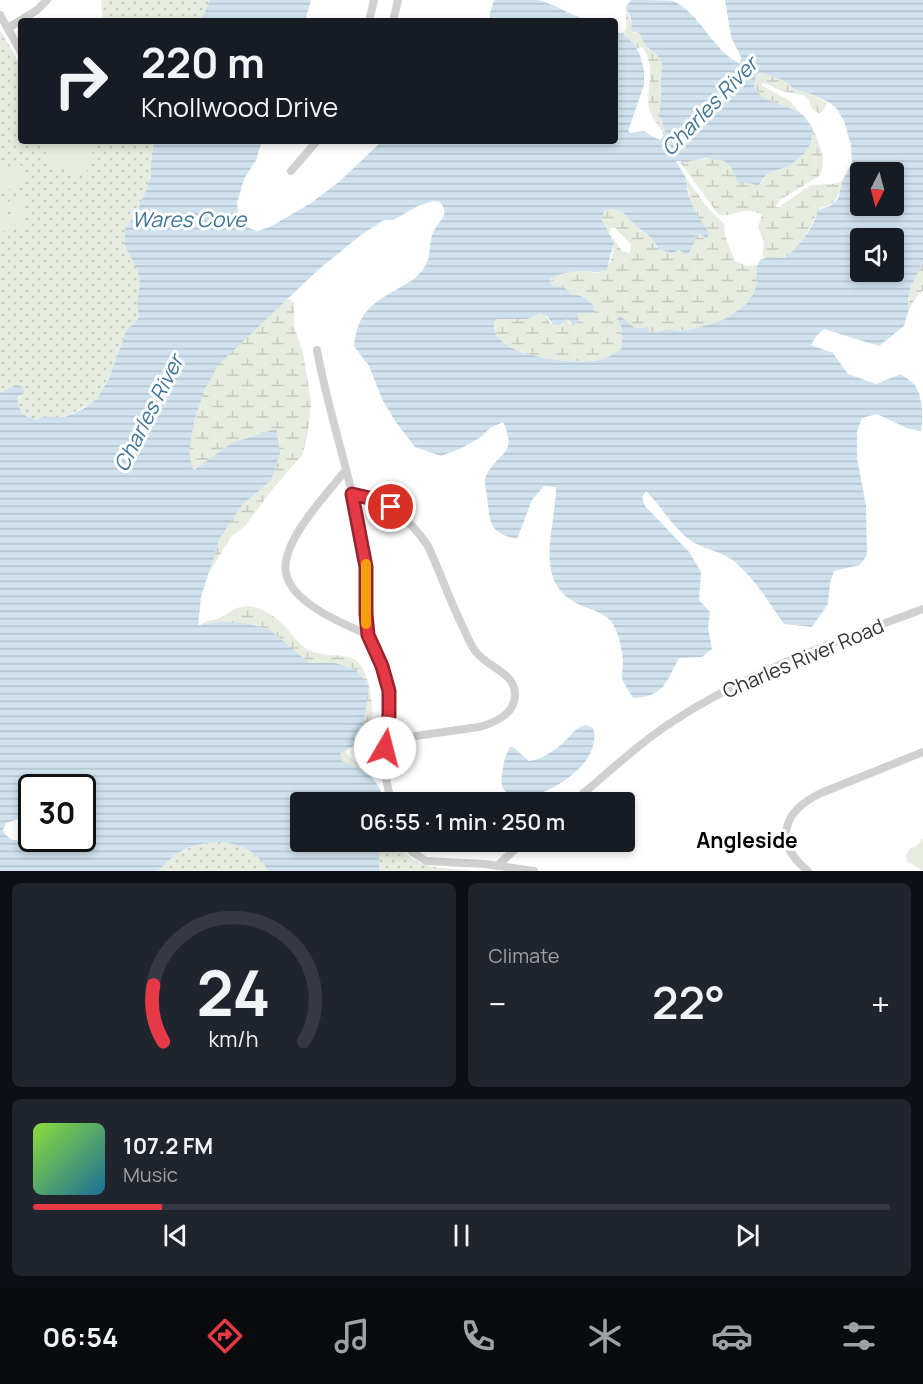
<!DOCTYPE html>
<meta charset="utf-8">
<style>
body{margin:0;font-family:Manrope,sans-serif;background:#20242c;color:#f1f3f6;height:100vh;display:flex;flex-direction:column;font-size:22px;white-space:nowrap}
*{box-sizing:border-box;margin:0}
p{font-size:20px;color:#9ea1a6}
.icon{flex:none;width:33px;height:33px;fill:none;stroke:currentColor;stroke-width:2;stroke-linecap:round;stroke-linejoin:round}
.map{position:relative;height:871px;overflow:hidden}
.panel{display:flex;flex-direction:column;gap:12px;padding:12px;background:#0d0f14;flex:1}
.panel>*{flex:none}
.guide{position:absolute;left:18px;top:18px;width:600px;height:126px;border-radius:6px;box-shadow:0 3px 9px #0003;background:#171b24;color:#f1f3f6;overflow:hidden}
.needle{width:39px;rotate:186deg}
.buttons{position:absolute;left:850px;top:162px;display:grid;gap:12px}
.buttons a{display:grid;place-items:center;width:54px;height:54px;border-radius:6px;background:#171b24;box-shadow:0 3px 9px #0003;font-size:30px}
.speed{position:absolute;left:18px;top:774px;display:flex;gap:12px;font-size:30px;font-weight:700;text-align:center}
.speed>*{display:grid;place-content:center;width:78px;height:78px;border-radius:50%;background:#171b24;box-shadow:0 3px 9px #0003;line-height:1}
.speed .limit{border:3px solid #111;border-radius:9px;background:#fff;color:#111}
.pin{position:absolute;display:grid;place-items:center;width:51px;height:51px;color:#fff;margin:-26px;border:3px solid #fff;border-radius:50%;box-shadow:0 2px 6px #0007}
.me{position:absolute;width:66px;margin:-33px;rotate:8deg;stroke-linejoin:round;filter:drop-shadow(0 0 4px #0008)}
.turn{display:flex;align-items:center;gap:21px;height:126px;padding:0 24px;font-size:27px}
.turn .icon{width:78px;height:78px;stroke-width:2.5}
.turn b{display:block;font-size:42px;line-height:51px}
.big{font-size:45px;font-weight:600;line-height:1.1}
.panel .widget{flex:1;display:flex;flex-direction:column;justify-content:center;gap:9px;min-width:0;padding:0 21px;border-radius:9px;background:#20242c}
.panel .dial{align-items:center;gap:0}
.dial svg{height:156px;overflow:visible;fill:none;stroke:#363941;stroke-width:7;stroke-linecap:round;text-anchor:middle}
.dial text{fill:#f1f3f6;stroke:none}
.song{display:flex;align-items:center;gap:18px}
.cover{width:72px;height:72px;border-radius:9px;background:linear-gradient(135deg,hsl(90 70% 55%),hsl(200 70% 35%))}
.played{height:6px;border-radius:3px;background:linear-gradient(90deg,#e63946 15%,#363941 15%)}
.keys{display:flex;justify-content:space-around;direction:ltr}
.heat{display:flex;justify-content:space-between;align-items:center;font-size:33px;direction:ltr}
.panel .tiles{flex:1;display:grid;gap:12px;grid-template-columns:1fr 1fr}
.widget:last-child{grid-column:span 2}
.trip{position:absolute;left:290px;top:792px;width:345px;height:60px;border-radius:6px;background:#171b24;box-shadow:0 3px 9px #0003;font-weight:600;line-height:60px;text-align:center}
.dock{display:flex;height:96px;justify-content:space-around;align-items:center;background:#090b0e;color:#9ea1a6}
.dock .icon{width:42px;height:42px}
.dock .current{color:#e63946}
.dock b{font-size:27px;color:#f1f3f6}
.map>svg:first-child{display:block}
.wetland{fill:url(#wetland-marsh)}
.park{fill:url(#park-dots)}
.pitch{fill:#e6ecdf}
.water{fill:url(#water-rules);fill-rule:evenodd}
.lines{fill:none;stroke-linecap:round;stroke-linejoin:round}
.minor{stroke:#d0d0d0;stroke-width:8}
.route-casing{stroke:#96252e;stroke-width:15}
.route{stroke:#e63946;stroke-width:10}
.slow{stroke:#f59e0b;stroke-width:10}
.labels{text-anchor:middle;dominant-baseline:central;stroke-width:6;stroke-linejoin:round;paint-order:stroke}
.street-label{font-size:20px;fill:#333;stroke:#fff}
.water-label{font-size:21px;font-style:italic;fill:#3f7597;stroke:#fff}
.neighbourhood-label{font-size:21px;font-weight:bold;fill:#000;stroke:#fff}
</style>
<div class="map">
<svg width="923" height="871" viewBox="0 0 923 871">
<defs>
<pattern id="wetland-marsh" width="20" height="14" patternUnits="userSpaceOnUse" patternTransform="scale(1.5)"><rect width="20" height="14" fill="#e6ecdf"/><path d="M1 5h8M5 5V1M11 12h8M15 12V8" fill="none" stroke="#c6cbc0"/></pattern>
<pattern id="park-dots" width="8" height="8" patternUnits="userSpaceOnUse" patternTransform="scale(1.5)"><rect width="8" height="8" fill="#e6ecdf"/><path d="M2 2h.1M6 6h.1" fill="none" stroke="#c6cbc0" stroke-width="1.8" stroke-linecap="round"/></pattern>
<pattern id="water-rules" width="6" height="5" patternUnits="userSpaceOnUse" patternTransform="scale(1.5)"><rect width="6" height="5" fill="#cfe2ee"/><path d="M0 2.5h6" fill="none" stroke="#b2c2cd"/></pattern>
</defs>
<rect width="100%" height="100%" fill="#fff"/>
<g class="wetland">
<path d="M626,7L634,33L640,34C643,47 655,49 661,60C665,69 660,75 661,84C661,93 664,103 658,112C662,120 667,129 664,137C662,127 651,119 649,108C646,86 657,66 642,47L636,49L625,36L620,34L625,31L626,28Z"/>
<path d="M761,73L783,80L796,90L811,94L827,103L823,111L819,113C808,108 813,104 807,98C802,93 793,94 787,92C779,91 772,85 763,83L761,85L790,101L799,112L763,98L754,87L756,75Z"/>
<path d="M813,129C819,143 828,162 819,176L780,200L775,207H779L811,185L833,184L842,181C838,195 838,205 820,208C812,221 800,255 782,258C776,260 769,256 762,257L764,242L758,227L762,215C743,203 735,219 718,214L680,162C697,160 713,156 729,163C740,180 740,182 761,184L768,173L789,166L804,154L811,143Z"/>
<path d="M686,178L710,211L724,223L725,236L735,261L746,266L756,265L758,279L754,293L746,304L730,316L720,321L693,329L680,331L669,329L650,333L647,327L635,328L626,321L621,325L622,348C616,353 606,359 598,360C574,365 504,357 495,332C494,326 494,323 497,319H528L538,313L544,314L551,324L555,326L568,319L570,325L578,320V313L596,311L589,300L582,296L572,295L566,289L560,287L553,286L550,282L554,276C563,273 573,271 582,271C587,270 592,273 597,273C611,273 615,249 613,238L622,251L630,253L631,244L615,228H611L610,233L605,228L601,219L605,210L615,208L627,215L639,229L655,241L656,247C669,255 681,252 693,245L696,233L701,236L707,230C692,217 689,196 686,178Z"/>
<path d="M923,262V291L919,293L909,309C907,292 914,276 923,262Z"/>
<polygon points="289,299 294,302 294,327 303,352 311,402 308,433 303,454 271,491 245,526 231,537 203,582 185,464 193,412 216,361 285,300"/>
<path d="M250,606C265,609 278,618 288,630C293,636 297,642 304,647C332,666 360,638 370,690C371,700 374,711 371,722C366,736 349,738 346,753C351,760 355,760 362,765C373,774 375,790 379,802L205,636L202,624C208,620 210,621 217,619C231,615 228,607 250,606Z"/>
</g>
<g class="park">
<polygon points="101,0 210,0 205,12 198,21 103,21"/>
<path d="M0,30L21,66V141H154L151,162V177L138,210L125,229V246L137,269L140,283L137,304L139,317L123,339L111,373L96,401L65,417H42L37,420C24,417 19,412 16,399L22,396L13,387L0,393Z"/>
<path d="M219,842C239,842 258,852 268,871H158C176,852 193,843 219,842Z"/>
<path d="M384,842H397C415,871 440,867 473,871H381L379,869V855Z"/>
</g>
<g class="pitch">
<polygon points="48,141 96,141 87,171 90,176 89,179 83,179 81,174 55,166 50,164 45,156"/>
<polygon points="21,165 25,187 0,191 0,169"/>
<polygon points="22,199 27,227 14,229 9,201"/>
<polygon points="6,202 11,230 0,232 0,203"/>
<polygon points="923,838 923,871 907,861 906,855 909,849 917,846"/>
</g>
<g class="water">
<polygon points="210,0 311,0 305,21 198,21 205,12"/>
<path d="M494,0C508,0 524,0 538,0C557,5 573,17 592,21H490V13Z"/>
<path d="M631,0C641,0 665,0 673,1C700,13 712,50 740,64L741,57L731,37L725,0H923V262L911,286L908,300L909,309L904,326L879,346L824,329L816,336L811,345L833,353L848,374L876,384L901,374C906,378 913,382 916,387C923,399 923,419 921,431L909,429L877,414L862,418L857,432V458L866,506L867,555L860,565L834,571L830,583L828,604L812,627L784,624C768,602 753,575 731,559C716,549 699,549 686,537C670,523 660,505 646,491L642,497L645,506L690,553L701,572L699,600L710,612L708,628L712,649L702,657L679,658C666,682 664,697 633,698C630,692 624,685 622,678C621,674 623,669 623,664C623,653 619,634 613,624C605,611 586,609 574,602C533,578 556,526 556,487L544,486L532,500L517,539C489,533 490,523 487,496C486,489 483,481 487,474C499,451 518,455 503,422L490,428L481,437L460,449L441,456L415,447L395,421L382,399L369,366L354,346C358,312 371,304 399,288C405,284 413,281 418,275C436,258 425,245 435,229C441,218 450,215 440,202L433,201L418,206L393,220H384L361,235L317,271L218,365L204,391L194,421L189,452L193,471L232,443L276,429L280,453L271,480L243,504L220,537L201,597L198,625L219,622L245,623L270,630L309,663H335L355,669L369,686L361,742L340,753L342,761C366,771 377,776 385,802H300V842H384L379,855V869L381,871H268C251,838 209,836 180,852C172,857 165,864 158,871H0V393L16,385L23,387L24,393L17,398C19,412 24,417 37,420L42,417H65L83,409L97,399L109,378L127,329L134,324L139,317L137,304L140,283L137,269L125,246V229L138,210L151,177V162L154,141H262L256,160L244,179L237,203L238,213L243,220L249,228L257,231L270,227L311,203L340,181L382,141H615V31L625,36L633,43L640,55L644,70V85L628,131L631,133L644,131L653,137L661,140L665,133L662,120L658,115C662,104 661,95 661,83C660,72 666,65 658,56C650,48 643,45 640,34L632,31L631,19L626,7ZM761,73L783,80L796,90L811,94L830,103L837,109L844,121L851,145L852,163L842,181L838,199L830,206L818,210C814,227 798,249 784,258L767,257L760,260L756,268L758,279L754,293L746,304L730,316L720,321L693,329L680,331L669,329L650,333L648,327L635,328L620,316L617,319L621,326L622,348C616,353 606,359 598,360C574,365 504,357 495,332C494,326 493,323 497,319H528L540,313L547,316L553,325H559L568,319L573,326L578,322V313H595C595,302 583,294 572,295L564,287L553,286L550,282L551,279C559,273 574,271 584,271C593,271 598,275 607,269L614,242L601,219L605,210C623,205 628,220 640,229C648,236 654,238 658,249L672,253L679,250L686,254L689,253L695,241L696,233L707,238L709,233L695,212L688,194L686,178L676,161L687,162L705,158L724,161L731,167L738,183H750L758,186L768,173L789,166L804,154L811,143L813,129L805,117L799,112L763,98L754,87L756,75ZM861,172H894V206H861ZM894,238V272H861V238ZM32,788H82V838H32L31,834C22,844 8,842 3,830L6,823L25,817L31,821Z"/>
<path d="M587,725L593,728C608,777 492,827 502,774C503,764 505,756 510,747H513L529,761C544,759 557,749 567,739C574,732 577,726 587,725Z"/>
</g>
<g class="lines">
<g class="minor">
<polyline points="0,15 21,52"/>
<polyline points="369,21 374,0"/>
<polyline points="393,21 398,0"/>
<polyline points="8,28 37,10 47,0"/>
<polyline points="291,171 317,141"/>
<path d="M317,350C329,417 353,482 364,549C369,577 360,608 368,635C374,654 385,669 388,690C392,713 385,735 384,758C384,773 388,788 391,802"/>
<path d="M345,471C327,494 276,546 287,577C292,592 306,602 318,610C333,620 352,627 368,635"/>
<path d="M352,494C386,499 409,518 428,546C440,572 449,598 461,623C466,633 469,643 476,652C487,667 516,673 515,695C515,714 494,723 479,727L387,740"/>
<path d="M573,802C605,776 634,747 669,724C747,672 836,641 923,609"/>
<polyline points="405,842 412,852 426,861 485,864 534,871"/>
<polyline points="497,866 523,842"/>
<path d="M808,871C772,842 783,811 821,793L923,752"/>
</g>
</g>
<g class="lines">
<defs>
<polyline id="route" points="385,748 389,715 389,691 382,666 368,635 366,614 366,567 352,494 378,500 391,507"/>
</defs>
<use href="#route" class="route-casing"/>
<use href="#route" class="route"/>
<polyline class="slow" points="366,564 366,624"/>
</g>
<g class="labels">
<g class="street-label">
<text transform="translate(803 658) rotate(-23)">Charles River Road</text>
</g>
<g class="water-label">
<text transform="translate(709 106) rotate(-46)">Charles River</text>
<text x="189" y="219">Wares Cove</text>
<text transform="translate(148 413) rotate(-63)">Charles River</text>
</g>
<g class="neighbourhood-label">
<text x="747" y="840">Angleside</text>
</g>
</g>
</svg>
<div class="buttons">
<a><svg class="needle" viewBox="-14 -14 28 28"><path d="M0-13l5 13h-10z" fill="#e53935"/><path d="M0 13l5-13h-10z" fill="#9ea1a6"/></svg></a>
<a><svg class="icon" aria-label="sound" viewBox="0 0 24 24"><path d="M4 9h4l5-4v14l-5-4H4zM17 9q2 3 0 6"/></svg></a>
</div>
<div class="speed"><div class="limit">30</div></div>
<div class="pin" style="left:391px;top:507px;background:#d93025"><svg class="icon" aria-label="arrive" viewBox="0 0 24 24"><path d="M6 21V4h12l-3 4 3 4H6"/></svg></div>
<svg class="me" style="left:385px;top:748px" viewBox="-20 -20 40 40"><circle r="19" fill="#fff"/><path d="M0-13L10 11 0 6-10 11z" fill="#e63946"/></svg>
<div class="trip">06:55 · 1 min · 250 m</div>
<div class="guide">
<div class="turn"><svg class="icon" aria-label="right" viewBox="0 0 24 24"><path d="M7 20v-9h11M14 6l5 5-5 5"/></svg><div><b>220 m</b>Knollwood Drive</div></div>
</div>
</div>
<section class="panel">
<div class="tiles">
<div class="widget dial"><svg viewBox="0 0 100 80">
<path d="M14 69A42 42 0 1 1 86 69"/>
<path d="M14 69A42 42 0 0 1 9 40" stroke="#e63946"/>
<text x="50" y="56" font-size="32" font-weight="700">24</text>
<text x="50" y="72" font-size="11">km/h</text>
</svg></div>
<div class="widget"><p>Climate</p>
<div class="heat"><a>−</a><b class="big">22°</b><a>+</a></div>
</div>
<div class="widget">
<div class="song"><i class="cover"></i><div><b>107.2 FM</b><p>Music</p></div></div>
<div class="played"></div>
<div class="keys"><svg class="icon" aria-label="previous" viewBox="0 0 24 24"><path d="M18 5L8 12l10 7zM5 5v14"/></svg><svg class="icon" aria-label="pause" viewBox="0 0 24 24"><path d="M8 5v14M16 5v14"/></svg><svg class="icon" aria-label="next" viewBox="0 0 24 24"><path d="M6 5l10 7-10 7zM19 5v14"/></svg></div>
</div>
</div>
</section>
<nav class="dock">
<b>06:54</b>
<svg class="icon current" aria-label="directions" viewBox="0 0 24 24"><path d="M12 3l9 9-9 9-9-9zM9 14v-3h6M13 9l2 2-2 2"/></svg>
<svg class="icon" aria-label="music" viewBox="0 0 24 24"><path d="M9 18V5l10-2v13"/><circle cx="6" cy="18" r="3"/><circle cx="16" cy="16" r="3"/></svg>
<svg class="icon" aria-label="phone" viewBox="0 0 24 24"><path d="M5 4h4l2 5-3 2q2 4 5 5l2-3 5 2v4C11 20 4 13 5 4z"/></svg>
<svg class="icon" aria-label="climate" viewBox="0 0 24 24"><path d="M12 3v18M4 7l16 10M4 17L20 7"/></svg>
<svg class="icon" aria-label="car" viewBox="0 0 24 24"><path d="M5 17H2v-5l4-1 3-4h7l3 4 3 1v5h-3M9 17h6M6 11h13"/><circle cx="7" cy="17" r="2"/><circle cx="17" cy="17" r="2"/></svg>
<svg class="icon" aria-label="filters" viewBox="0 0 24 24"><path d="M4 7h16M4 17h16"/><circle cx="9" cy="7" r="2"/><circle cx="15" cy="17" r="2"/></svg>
</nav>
